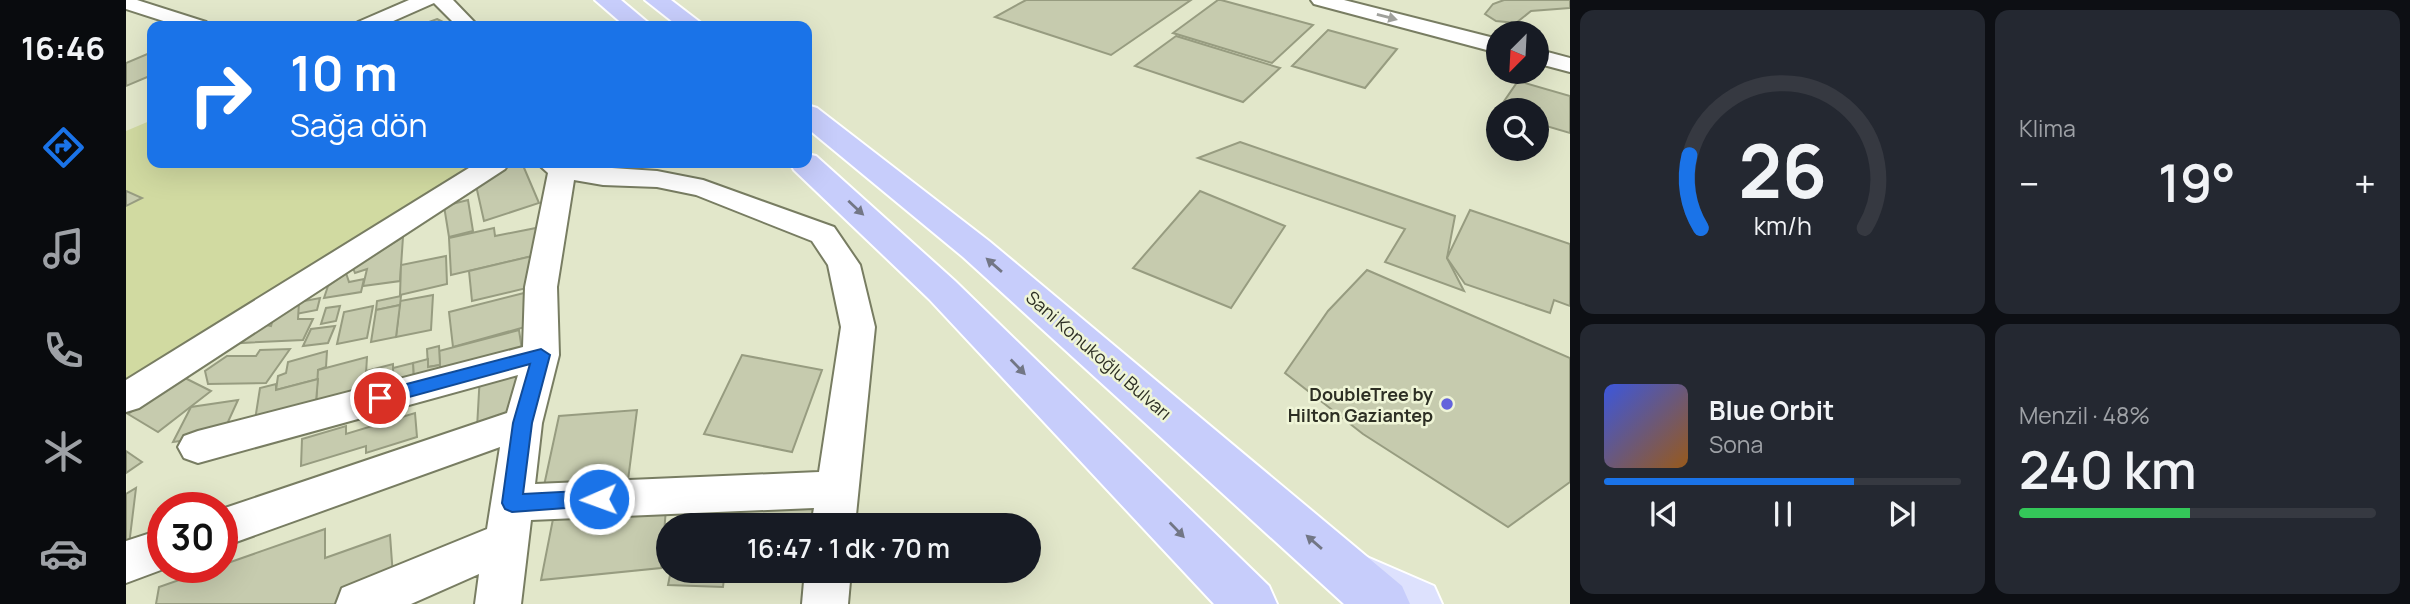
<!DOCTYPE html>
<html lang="tr">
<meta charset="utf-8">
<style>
body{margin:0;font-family:Manrope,sans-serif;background:#242831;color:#f1f3f6;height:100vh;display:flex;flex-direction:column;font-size:26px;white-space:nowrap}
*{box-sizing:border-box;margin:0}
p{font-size:23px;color:#9ea1a6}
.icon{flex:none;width:38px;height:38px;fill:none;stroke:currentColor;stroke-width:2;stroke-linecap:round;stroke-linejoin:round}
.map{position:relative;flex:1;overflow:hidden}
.panel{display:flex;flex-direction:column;gap:10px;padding:10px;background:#0d0f14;width:840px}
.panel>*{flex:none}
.guide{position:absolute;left:21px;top:21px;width:665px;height:147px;border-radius:14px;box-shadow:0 7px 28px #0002;background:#1a73e8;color:#fff;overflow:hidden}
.needle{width:46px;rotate:204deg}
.fabs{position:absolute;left:1360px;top:21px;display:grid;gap:14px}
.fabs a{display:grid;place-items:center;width:63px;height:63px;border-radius:50%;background:#171b24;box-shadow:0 7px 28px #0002;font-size:35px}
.speed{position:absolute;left:21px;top:492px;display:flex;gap:14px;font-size:35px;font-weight:700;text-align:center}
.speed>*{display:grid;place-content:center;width:91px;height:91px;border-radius:50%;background:#171b24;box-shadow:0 7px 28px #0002;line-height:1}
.speed .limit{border:10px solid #d22;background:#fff;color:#111}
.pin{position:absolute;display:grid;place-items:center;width:60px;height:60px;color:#fff;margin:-30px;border:4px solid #fff;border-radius:50%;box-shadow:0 2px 7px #0007}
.me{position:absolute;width:77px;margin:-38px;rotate:268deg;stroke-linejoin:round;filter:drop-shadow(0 0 5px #0008)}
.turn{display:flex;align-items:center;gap:24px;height:147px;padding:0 28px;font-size:32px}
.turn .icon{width:91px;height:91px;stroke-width:2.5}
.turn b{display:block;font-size:49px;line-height:60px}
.big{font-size:52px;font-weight:600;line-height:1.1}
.panel .card{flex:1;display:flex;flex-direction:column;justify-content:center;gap:10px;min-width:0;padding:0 24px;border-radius:14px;background:#242831}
.panel .dial{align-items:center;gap:0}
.dial svg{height:182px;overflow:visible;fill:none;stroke:#363941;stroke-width:7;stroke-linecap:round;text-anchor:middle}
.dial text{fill:#f1f3f6;stroke:none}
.song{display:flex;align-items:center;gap:21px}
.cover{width:84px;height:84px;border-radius:10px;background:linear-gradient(135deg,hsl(230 70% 55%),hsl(30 70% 35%))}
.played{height:7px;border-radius:4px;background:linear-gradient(90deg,#1a73e8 70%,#363941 70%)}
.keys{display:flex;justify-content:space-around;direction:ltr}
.heat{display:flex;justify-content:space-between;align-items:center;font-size:38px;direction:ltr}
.charge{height:10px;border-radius:5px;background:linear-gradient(90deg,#34c759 48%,#363941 0)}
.panel .tiles{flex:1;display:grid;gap:10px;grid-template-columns:repeat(2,1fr)}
.trip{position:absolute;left:530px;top:513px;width:385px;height:70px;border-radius:35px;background:#171b24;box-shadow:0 7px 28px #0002;font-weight:600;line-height:70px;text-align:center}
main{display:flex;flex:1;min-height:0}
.tab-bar{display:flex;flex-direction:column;width:126px;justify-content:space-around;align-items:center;background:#090b0e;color:#9ea1a6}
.tab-bar .icon{width:49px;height:49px}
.tab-bar .on{color:#1a73e8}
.tab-bar b{font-size:32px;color:#f1f3f6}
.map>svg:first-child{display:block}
.green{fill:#d1daa1}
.building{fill:#c6cbae;stroke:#979c80;stroke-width:2}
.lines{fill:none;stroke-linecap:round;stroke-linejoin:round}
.minor-casing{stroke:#787d62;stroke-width:4}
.major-casing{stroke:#fff;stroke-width:4}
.highway-casing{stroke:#fff;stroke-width:4}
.minor{fill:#fff;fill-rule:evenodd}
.major{fill:#dde1fd;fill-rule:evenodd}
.highway{fill:#c7cdfb;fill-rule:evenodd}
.oneway{fill:#a0a19c}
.oneway2{fill:#727685}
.route{fill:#1a73e8;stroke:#114b97;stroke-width:2}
.poi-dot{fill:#6363dc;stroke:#eff5d7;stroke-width:2.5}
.labels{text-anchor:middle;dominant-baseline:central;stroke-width:5;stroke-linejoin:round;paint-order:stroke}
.street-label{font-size:18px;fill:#2d2f24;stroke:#eff5d7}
.poi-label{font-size:18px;font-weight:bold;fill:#2d2f24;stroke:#eff5d7;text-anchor:end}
</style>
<main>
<nav class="tab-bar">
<b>16:46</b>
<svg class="icon on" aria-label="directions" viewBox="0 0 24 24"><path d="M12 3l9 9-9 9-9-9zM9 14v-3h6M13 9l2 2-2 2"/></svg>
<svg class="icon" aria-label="music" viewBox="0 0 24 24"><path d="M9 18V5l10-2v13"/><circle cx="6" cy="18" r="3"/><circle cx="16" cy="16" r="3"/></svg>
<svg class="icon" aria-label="phone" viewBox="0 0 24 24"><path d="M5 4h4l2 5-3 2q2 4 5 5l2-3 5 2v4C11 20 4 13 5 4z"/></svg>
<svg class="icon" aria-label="climate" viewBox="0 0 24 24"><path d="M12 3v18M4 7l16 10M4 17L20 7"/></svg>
<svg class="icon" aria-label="car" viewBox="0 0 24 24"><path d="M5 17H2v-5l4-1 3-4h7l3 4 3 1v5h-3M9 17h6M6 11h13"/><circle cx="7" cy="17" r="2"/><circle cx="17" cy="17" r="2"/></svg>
</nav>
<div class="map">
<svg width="1444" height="604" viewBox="0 0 1444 604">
<rect width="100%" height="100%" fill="#e2e7ca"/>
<polygon class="green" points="26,120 26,163 369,163 0,398 0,206 16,198 0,191 0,131"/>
<g class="building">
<polygon points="900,0 1065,0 985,55 869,17"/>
<polygon points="1092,0 1095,0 1187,25 1146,63 1047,33"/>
<polygon points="1444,0 1444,8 1405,11 1390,23 1370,21 1359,14 1367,4 1378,0"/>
<polygon points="311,19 325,26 292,26"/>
<polygon points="1202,30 1271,49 1239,88 1166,66"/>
<polygon points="1050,36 1154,68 1117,102 1009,66"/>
<polygon points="26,52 26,75 0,86 0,63"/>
<polygon points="1392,81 1444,96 1444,133 1410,123 1410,110 1372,110"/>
<polygon points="1114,142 1329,216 1321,258 1338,291 1259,262 1279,229 1072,158"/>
<polygon points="387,163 396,163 413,203 358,221 349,181"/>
<polygon points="0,191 16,198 0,206"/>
<polygon points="1074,191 1159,226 1105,308 1007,268"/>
<polygon points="342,200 347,231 323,237 318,206"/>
<polygon points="1344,210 1444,244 1444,306 1428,300 1424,313 1339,284 1321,258"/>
<polygon points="368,228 369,236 410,228 415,254 325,275 323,238"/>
<polygon points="277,237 274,281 237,286 241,269 229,273 227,268"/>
<polygon points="415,254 409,286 346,301 343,271"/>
<polygon points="320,256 321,284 274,295 275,265"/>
<polygon points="1241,270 1444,358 1444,482 1382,527 1237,434 1159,373 1202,311"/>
<polygon points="220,273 223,282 238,279 235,292 198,298 202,286"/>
<polygon points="398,293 406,325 327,347 323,312"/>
<polygon points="307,295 305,330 270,337 274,301"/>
<polygon points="275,296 274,305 250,310 251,301"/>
<polygon points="194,298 191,310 170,314 173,302"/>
<polygon points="173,302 172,319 187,319 177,340 115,343 136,324 145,326 147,319"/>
<polygon points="274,305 270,337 245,342 250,310"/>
<polygon points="214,306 210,321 195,324 200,308"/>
<polygon points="247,306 241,338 211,344 218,312"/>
<polygon points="209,326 202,343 177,346 185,329"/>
<polygon points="393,330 397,357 315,380 313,351"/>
<polygon points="313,346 314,365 302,367 301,349"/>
<polygon points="164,349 140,383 82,384 79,371 101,356 130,356 134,350"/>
<polygon points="201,351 200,367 192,370 192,379 150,390 152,376 160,373 162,362"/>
<polygon points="616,355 696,370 666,452 578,434"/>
<polygon points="241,357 239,390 190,404 192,370"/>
<polygon points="302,359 302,367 314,365 315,380 288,387 287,363"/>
<polygon points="287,363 288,387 268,393 267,368"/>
<polygon points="267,364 267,389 239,390 240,371"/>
<polygon points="393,366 392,420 351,428 354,374"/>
<polygon points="57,377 85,391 32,432 2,414"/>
<polygon points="192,379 189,413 129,420 134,388 150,384 150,390"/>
<polygon points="112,400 96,435 47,442 65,407"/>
<polygon points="511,410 501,488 416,495 433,416"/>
<polygon points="289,413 291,437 240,453 240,446 175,466 176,439 220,426 220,434"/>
<polygon points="0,451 16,462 0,473"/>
<polygon points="10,488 3,545 0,547 0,494"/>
<polygon points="558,503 689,505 687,525 554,525"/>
<polygon points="540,509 535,568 415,580 427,519"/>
<polygon points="199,529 199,558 264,535 269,604 30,604 33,587"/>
<polygon points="545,570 599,570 597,587 542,585"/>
</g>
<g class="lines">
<defs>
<g id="minor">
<polygon points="0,0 11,0 80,22 83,26 53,26 0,9"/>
<polygon points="283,0 327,0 352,26 331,26 308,3 256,26 229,26 232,22"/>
<polygon points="1185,0 1218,0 1372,39 1372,53 1188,4"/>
<polygon points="1410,49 1444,58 1444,72 1410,63"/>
<polygon points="351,163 383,163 379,169 13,408 0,412 0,380"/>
<path d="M411,163L531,171L577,180L708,227L734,265L749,327L729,525H685L688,508L405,520L395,604H349L353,574L285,604H210L216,588L361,529L374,447L96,547V509L381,413L392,375L72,463L58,458L52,447L58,436L72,431L397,347L399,287L422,173ZM448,180L477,185L531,187L570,195L686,241L702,265L715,327L693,472L409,484L416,423L433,355L431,287Z"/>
<polygon points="37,529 37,567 43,567 0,583 0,541"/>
<polygon points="679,570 725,570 722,604 676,604"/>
</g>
<polygon id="major" points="1234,554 1308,586 1316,604 1231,604 1215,597 1208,579 1215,561"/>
<g id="highway">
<polygon points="469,0 495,0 526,26 499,26"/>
<polygon points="519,0 545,0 579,26 552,26"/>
<polygon points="681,105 691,108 863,241 1276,586 1284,604 1218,604 837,257 681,128"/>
<polygon points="681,154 690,156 829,281 1143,586 1151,604 1088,604 803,299 668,170 664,163 681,163"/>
</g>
</defs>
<use href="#minor" class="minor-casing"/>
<use href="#major" class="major-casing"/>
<use href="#highway" class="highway-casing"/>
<use href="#minor" class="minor"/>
<use href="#major" class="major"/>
<use href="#highway" class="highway"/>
</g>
<defs><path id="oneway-solid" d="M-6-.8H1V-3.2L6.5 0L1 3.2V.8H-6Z" transform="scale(1.75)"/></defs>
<use class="oneway" href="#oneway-solid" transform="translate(1261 17) rotate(15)"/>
<g class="oneway2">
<use href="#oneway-solid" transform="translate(730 208) rotate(43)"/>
<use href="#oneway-solid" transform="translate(868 265) rotate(-139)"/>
<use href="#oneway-solid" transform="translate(892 367) rotate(46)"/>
<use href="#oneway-solid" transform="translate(1051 530) rotate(46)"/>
<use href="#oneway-solid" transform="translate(1188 542) rotate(-139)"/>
</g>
<polygon class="route" points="415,349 424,355 406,423 397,494 473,490 481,493 483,499 481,505 386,512 379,509 376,503 387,423 404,364 254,405 245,398 254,391"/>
<circle class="poi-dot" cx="1321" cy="404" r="7"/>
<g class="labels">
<g class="street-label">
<text transform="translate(973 355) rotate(41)">Sani Konukoğlu Bulvarı</text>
</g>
<g class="poi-label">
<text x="1307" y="394">DoubleTree by<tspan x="1307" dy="21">Hilton Gaziantep</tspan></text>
</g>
</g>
</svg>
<div class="fabs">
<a><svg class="needle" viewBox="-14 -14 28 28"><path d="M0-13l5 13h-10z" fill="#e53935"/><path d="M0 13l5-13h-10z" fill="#9ea1a6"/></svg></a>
<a><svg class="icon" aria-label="search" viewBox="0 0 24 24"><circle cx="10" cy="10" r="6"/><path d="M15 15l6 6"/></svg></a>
</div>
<div class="speed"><div class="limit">30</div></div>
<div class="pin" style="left:254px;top:398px;background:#d93025"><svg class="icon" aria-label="arrive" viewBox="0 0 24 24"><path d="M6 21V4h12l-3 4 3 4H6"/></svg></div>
<svg class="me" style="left:473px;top:499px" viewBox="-20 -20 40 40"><circle r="17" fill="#1a73e8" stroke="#fff" stroke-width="3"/><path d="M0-11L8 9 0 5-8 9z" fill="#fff"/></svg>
<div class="trip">16:47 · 1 dk · 70 m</div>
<div class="guide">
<div class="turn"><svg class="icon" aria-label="right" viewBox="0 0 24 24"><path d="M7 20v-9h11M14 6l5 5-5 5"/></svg><div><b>10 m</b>Sağa dön</div></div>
</div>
</div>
<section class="panel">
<div class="tiles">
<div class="card dial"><svg viewBox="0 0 100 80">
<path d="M14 69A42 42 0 1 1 86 69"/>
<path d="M14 69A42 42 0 0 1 9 37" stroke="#1a73e8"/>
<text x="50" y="56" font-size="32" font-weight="700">26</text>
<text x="50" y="72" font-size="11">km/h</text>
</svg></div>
<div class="card"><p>Klima</p>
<div class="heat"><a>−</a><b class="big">19°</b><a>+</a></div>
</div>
<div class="card">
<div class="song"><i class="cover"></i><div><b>Blue Orbit</b><p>Sona</p></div></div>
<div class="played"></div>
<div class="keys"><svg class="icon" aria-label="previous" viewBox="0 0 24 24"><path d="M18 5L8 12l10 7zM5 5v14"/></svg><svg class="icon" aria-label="pause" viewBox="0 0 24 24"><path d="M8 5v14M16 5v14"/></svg><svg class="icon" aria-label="next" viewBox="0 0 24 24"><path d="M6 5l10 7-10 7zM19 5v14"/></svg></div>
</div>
<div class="card"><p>Menzil · 48%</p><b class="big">240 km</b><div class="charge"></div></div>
</div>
</section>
</main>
